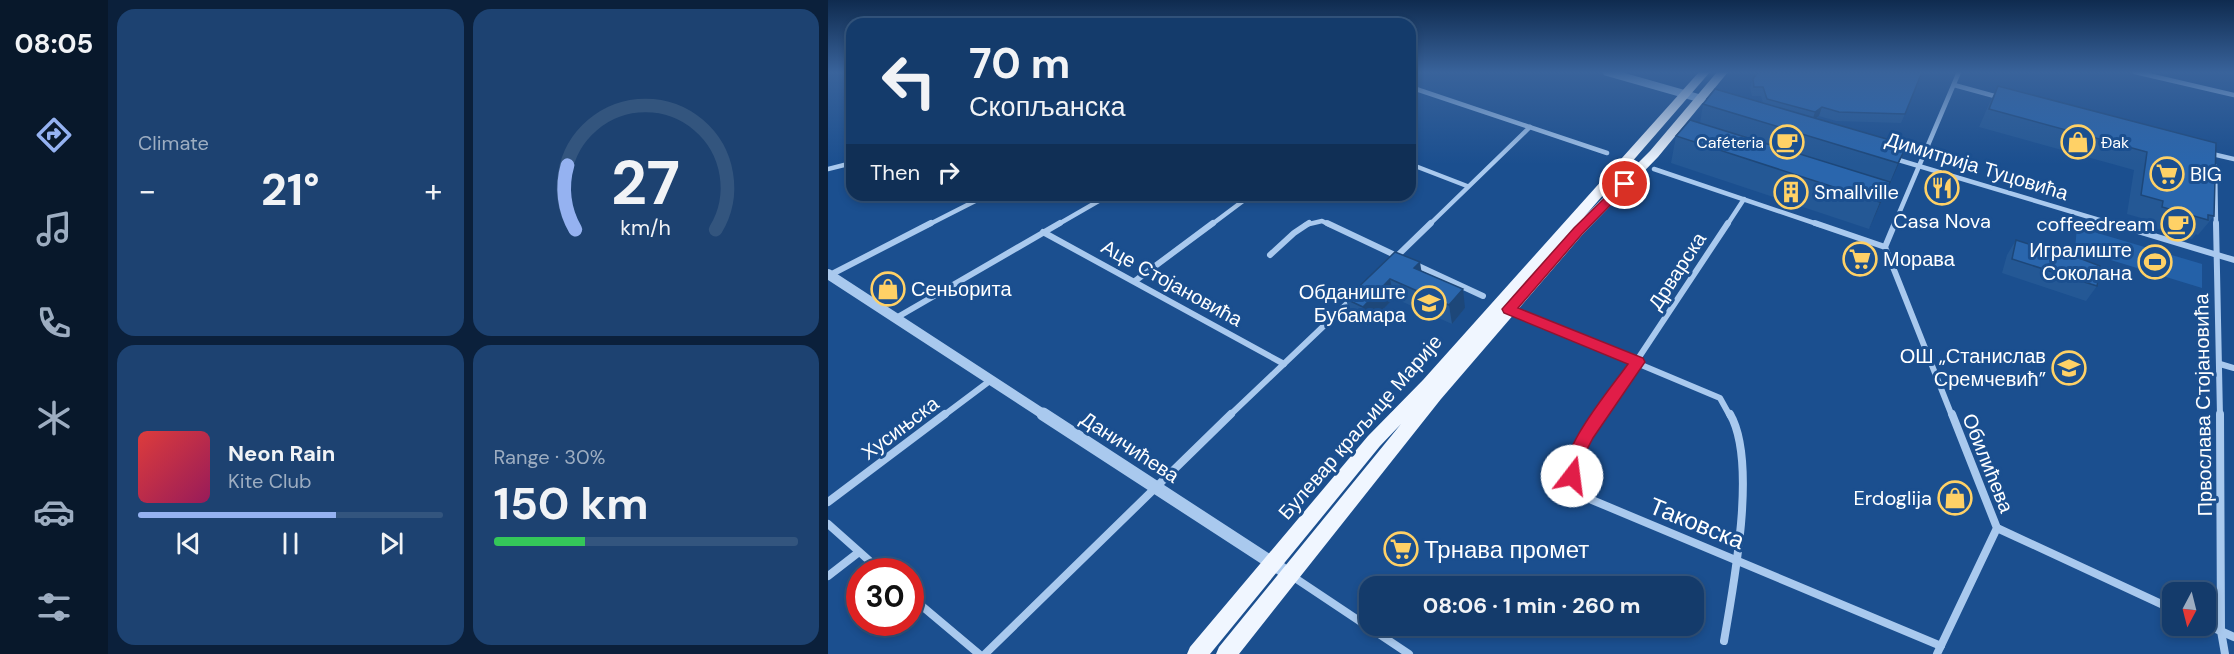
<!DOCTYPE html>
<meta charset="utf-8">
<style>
body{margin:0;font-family:"DM Sans",sans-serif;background:#1d4271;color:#f1f3f6;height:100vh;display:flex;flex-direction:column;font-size:22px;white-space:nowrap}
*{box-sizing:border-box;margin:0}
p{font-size:20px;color:#9dadc1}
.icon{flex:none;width:33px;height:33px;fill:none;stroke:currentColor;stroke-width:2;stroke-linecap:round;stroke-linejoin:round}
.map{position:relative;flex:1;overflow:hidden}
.sheet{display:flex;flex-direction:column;gap:9px;padding:9px;background:#0b203b;width:720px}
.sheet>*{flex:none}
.top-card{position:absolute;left:18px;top:18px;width:570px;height:183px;border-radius:18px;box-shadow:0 3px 9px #0003,0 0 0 2px #33557e;background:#143b6b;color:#f1f3f6;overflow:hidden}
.needle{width:39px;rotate:187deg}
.fabs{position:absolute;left:1334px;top:582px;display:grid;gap:12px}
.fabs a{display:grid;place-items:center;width:54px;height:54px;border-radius:12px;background:#143b6b;box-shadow:0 3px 9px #0003,0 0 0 2px #33557e;font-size:30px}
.speed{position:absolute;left:18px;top:558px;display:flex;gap:12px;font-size:30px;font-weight:700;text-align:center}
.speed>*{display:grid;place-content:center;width:78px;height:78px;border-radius:50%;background:#143b6b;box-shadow:0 3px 9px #0003,0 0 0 2px #33557e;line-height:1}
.speed .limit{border:9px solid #d22;background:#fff;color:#111}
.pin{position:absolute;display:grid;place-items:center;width:51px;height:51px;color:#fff;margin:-26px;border:3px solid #fff;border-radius:50%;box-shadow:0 2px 6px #0007}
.me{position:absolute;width:66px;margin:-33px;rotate:15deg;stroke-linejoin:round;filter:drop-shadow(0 0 4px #0008)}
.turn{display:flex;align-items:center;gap:21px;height:126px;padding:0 24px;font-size:27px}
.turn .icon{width:78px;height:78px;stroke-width:2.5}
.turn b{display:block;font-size:42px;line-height:51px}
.then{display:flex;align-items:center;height:57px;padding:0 24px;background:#0003;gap:12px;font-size:22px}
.big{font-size:45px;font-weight:700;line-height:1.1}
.sheet .widget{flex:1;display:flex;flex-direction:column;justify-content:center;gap:9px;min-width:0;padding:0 21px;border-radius:18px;background:#1d4271}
.sheet .dial{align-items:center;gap:0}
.dial svg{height:156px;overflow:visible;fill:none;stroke:#33557e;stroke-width:7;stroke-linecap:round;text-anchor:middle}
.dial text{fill:#f1f3f6;stroke:none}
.song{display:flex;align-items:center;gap:18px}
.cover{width:72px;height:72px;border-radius:9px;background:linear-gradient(135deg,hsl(0 70% 55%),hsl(330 70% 35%))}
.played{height:6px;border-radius:3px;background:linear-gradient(90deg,#95b2f1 65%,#33557e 65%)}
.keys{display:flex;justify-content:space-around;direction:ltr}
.heat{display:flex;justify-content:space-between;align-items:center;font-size:33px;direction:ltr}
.charge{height:9px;border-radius:4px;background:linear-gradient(90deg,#34c759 30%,#33557e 0)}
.sheet .tiles{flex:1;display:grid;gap:9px;grid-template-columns:repeat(2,1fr)}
.trip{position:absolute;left:531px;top:576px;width:345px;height:60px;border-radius:18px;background:#143b6b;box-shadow:0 3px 9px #0003,0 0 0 2px #33557e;font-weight:700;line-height:60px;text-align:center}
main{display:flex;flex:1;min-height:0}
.dock{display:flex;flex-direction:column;width:108px;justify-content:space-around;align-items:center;background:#08182b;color:#9dadc1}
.dock .icon{width:42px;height:42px}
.dock .active{color:#95b2f1}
.dock b{font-size:27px;color:#f1f3f6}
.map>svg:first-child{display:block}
.green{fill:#2461a8}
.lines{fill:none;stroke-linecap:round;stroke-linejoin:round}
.minor-far2{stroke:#a9c9ee;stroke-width:4.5}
.minor-far1{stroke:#a9c9ee;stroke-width:6}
.minor{stroke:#a9c9ee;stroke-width:8}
.tertiary-far2{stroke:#a9c9ee;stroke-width:8}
.tertiary-far1{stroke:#a9c9ee;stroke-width:10}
.tertiary{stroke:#a9c9ee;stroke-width:13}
.primary{fill:#f0f6ff;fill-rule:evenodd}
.wall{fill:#245895}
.shaded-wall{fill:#1d4779}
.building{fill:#2a66ad;stroke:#1d4779;stroke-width:1.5}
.route{fill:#e11d48;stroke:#92132f;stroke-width:1.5}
.labels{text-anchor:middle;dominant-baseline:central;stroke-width:6;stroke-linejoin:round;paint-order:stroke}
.far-poi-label{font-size:16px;fill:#fff;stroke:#1b4f8f;text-anchor:end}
.street-label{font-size:20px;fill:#fff;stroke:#1b4f8f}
.poi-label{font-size:20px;fill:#fff;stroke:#1b4f8f;text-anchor:end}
.near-street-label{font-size:24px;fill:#fff;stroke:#1b4f8f}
.near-poi-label{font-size:24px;fill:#fff;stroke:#1b4f8f;text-anchor:start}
</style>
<main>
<nav class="dock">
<b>08:05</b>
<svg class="icon active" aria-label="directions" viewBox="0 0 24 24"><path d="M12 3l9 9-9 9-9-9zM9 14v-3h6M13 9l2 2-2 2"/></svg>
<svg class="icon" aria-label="music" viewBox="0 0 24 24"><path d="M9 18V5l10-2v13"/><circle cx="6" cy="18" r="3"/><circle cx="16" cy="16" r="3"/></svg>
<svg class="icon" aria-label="phone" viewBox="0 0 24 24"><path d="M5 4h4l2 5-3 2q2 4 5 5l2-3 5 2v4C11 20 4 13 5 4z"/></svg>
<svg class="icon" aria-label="climate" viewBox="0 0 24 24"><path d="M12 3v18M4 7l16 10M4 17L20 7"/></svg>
<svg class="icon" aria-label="car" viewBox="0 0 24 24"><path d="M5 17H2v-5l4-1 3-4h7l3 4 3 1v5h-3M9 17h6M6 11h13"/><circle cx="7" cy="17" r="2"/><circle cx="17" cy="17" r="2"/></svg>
<svg class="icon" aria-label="filters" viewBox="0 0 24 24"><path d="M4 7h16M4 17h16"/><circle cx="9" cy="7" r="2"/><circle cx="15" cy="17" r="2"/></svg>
</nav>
<section class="sheet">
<div class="tiles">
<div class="widget"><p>Climate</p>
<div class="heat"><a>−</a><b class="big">21°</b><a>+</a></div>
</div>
<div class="widget dial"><svg viewBox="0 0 100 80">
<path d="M14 69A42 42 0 1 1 86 69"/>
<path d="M14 69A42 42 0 0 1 10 36" stroke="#95b2f1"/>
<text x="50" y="56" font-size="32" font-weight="700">27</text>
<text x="50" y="72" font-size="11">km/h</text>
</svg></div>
<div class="widget">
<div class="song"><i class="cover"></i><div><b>Neon Rain</b><p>Kite Club</p></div></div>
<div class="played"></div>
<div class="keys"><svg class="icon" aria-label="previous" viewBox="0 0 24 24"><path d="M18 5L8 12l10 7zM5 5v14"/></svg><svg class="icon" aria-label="pause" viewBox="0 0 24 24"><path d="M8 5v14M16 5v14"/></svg><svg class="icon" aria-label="next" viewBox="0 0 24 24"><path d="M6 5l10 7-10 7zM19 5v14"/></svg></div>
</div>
<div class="widget"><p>Range · 30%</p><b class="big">150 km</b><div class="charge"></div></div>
</div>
</section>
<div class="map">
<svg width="1406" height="654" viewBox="0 0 1406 654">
<rect width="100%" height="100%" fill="#1b4f8f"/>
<polygon class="green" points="1249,227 1374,264 1374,288 1247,249"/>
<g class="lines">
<g class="minor-far2">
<polyline points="1307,72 1406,95"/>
<polyline points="1126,85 1170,97"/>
<polyline points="582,87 779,153"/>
<polyline points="1380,153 1406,159"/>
<polyline points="1064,158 1288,225"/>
<polyline points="582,164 639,186"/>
<polyline points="1387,166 1388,225"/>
<polyline points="0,169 24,163"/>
<polyline points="826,169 992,225"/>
<polyline points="100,225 159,195"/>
<polyline points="229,225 281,195"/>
<polyline points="383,225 423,195"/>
<polyline points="477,225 494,221 502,225"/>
<polyline points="601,225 702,127"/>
<polyline points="899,225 916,199"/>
<polyline points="1066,225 1131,72"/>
</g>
<g class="minor-far1">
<polyline points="499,223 571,257"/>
<polyline points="987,223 1057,247"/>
<polyline points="1283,223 1406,260"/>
<polyline points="1388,223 1392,416"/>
<polyline points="215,232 456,364"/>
<polyline points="1057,247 1124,416"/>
<polyline points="1057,247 1067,223"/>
<polyline points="442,255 466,233 481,223"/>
<polyline points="567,258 603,223"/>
<polyline points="586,264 655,296"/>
<polyline points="2,275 103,223"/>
<polyline points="307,281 385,223"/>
<polyline points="682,310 892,398 902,416"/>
<polyline points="68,318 232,223"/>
<polyline points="1392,364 1406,368"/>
<polyline points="115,416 163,380"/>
<polyline points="401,416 523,300"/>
<polyline points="772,416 900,223"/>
</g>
<g class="minor">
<path d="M773,414C752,445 730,469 764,500L1113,646"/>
<polyline points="1392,414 1393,631 1397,654"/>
<polyline points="0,502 117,414"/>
<polyline points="0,524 54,572"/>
<polyline points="1169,528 1344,609"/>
<polyline points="0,576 31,552"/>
<polyline points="464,576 581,654"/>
<polyline points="82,596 151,654"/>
<polyline points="1377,624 1406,637"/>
<path d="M896,641C905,587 930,462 902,414"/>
<polyline points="157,654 403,414"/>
<polyline points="1109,654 1169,528 1124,414"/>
</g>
<polyline class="tertiary-far2" points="779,72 874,99"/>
<polyline class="tertiary-far1" points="0,274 218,416"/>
<polyline class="tertiary" points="215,414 464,576"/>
<polygon class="primary" points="871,72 882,72 756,217 822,151 889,72 900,72 830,157 755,234 613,399 411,654 388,654 391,647 573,424 552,446 382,654 359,654 362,647 540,436 595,380"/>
</g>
<g class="wall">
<polygon points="926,72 1095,72 1073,123 1008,121 991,116 988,119 1079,145 1041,229 843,163 848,136 872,123 875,104 935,103 933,96 924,96 922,88 925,79 927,75"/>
<polygon points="1170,86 1388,143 1386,216 1370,235 1368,234 1364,239 1320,226 1320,220 1299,214 1306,170 1151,127 1161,104"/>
<polygon points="1188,240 1220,250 1222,247 1269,286 1258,301 1174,273 1179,255"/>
<polygon points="567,252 593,271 637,308 624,324 566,298 539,326 523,318 518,299"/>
</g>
<g class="shaded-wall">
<polygon points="994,107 991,116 984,121 987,112"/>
<polygon points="1079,145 1059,190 1070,163"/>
<polygon points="1062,182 1050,209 1041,229 1052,202"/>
<polygon points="592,262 595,281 586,268"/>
<polygon points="562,279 566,298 539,326 535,307"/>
<polygon points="635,289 637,308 624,324 621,305"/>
</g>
<g class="building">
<polygon points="930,72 1094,72 1077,114 1011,112 994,107 987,112 939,99 935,87 926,87 925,79"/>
<polygon points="1170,86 1388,143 1386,216 1380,215 1380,220 1334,207 1335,201 1313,195 1319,152 1161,109"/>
<polygon points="887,89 1079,145 1070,163 875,104"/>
<polygon points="862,120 1062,182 1052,202 848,136"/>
<polygon points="1188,240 1222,251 1222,247 1272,266 1269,286 1184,259"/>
<polygon points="567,252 592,262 586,268 635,289 621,305 562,279 535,307 518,299"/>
</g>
<linearGradient id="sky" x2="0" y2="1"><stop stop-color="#0f2b4f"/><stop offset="0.44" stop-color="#39639b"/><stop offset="1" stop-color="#39639b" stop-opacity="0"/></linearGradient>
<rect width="1406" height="164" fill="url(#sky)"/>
<path class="route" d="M793,182L803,184L754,234L690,308L815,358L817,362L765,438L753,461L750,481H739C726,454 784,387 800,364L676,313L674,309L746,228Z"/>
<defs>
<symbol id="cafe-ring" viewBox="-11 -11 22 22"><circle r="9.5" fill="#1b4f8f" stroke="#ffd166" stroke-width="1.5"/><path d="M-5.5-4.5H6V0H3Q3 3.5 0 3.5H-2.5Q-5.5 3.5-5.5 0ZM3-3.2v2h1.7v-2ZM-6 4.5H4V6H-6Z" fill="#ffd166"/></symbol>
<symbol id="shop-ring" viewBox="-11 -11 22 22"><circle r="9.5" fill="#1b4f8f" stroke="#ffd166" stroke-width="1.5"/><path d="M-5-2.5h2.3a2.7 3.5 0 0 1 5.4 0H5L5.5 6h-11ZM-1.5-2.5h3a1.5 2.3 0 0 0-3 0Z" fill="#ffd166"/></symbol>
<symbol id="supermarket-ring" viewBox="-11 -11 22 22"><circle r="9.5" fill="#1b4f8f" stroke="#ffd166" stroke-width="1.5"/><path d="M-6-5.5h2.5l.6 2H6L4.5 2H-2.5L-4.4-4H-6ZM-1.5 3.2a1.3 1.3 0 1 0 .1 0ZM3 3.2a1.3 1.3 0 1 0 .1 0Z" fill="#ffd166"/></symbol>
<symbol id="restaurant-ring" viewBox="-11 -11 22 22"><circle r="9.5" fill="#1b4f8f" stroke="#ffd166" stroke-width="1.5"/><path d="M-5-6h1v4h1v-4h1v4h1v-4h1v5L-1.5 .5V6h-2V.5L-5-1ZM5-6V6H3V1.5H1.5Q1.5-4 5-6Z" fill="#ffd166"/></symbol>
<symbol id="building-ring" viewBox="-11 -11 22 22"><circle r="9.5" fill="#1b4f8f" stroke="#ffd166" stroke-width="1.5"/><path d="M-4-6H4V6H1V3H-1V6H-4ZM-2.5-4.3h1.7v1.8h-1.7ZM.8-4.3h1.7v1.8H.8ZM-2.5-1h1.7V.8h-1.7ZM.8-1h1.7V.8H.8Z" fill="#ffd166"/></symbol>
<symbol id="stadium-ring" viewBox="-11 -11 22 22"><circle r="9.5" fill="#1b4f8f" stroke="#ffd166" stroke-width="1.5"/><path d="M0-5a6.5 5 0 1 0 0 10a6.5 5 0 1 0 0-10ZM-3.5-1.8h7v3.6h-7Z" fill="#ffd166"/></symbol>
<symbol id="school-ring" viewBox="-11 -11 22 22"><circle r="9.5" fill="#1b4f8f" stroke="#ffd166" stroke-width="1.5"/><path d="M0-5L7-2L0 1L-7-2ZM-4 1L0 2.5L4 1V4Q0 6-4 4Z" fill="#ffd166"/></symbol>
</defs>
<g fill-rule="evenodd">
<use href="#cafe-ring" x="940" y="123" width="38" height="38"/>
<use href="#shop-ring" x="1231" y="123" width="38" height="38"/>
<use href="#supermarket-ring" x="1320" y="155" width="38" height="38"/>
<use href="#restaurant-ring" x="1095" y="169" width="38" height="38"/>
<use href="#building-ring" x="944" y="173" width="38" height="38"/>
<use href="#cafe-ring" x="1331" y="205" width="38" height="38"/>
<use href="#supermarket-ring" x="1013" y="240" width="38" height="38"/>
<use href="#stadium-ring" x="1308" y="243" width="38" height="38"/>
<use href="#shop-ring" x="41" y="270" width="38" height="38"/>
<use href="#school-ring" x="582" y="284" width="38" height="38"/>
<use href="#school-ring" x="1222" y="349" width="38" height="38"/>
<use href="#shop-ring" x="1108" y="479" width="38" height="38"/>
<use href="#supermarket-ring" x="554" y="530" width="38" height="38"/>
</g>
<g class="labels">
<g class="far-poi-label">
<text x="936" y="142">Caféteria</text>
<text x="1273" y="142" text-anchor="start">Đak</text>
</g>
<g class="street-label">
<text transform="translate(1149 166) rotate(17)">Димитрија Туцовића</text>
<text transform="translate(849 271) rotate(-57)">Дрварска</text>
<text transform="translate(344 283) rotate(29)">Аце Стојановића</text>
<text transform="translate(1375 405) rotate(-91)">Првослава Стојановића</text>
<text transform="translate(532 427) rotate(-49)">Булевар краљице Марије</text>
<text transform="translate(72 428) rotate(-37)">Хусињска</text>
<text transform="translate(302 447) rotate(33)">Даничићева</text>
<text transform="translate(1160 463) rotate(68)">Обилићева</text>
</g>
<g class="poi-label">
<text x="1362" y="174" text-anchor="start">BIG</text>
<text x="986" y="192" text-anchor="start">Smallville</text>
<text x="1114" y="221" text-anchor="middle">Casa Nova</text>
<text x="1327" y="224">coffeedream</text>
<text x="1304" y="250">Игралиште<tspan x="1304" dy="23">Соколана</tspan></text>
<text x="1055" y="259" text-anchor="start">Морава</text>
<text x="83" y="289" text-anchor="start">Сеньорита</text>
<text x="578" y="292">Обданиште<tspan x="578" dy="23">Бубамара</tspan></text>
<text x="1218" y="356">ОШ „Станислав<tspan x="1218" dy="23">Сремчевић”</tspan></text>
<text x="1104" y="498">Erdoglija</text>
</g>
<g class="near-street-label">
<text transform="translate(869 523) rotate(22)">Таковска</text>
</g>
<g class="near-poi-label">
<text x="596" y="549">Трнава промет</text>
</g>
</g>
</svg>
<div class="fabs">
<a><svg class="needle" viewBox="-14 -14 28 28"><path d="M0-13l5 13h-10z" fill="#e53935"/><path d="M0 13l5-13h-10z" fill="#9dadc1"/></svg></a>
</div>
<div class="speed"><div class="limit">30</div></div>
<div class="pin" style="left:797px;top:184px;background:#d93025"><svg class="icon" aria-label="arrive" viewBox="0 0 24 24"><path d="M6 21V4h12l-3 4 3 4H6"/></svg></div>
<svg class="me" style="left:744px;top:476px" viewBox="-20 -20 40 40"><circle r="19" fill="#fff"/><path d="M0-13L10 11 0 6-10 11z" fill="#e11d48"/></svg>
<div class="trip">08:06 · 1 min · 260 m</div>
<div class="top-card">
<div class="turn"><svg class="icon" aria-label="left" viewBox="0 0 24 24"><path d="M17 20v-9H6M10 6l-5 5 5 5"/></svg><div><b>70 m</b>Скопљанска</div></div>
<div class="then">Then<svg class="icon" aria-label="right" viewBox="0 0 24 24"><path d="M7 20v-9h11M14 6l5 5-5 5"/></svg></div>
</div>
</div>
</main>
